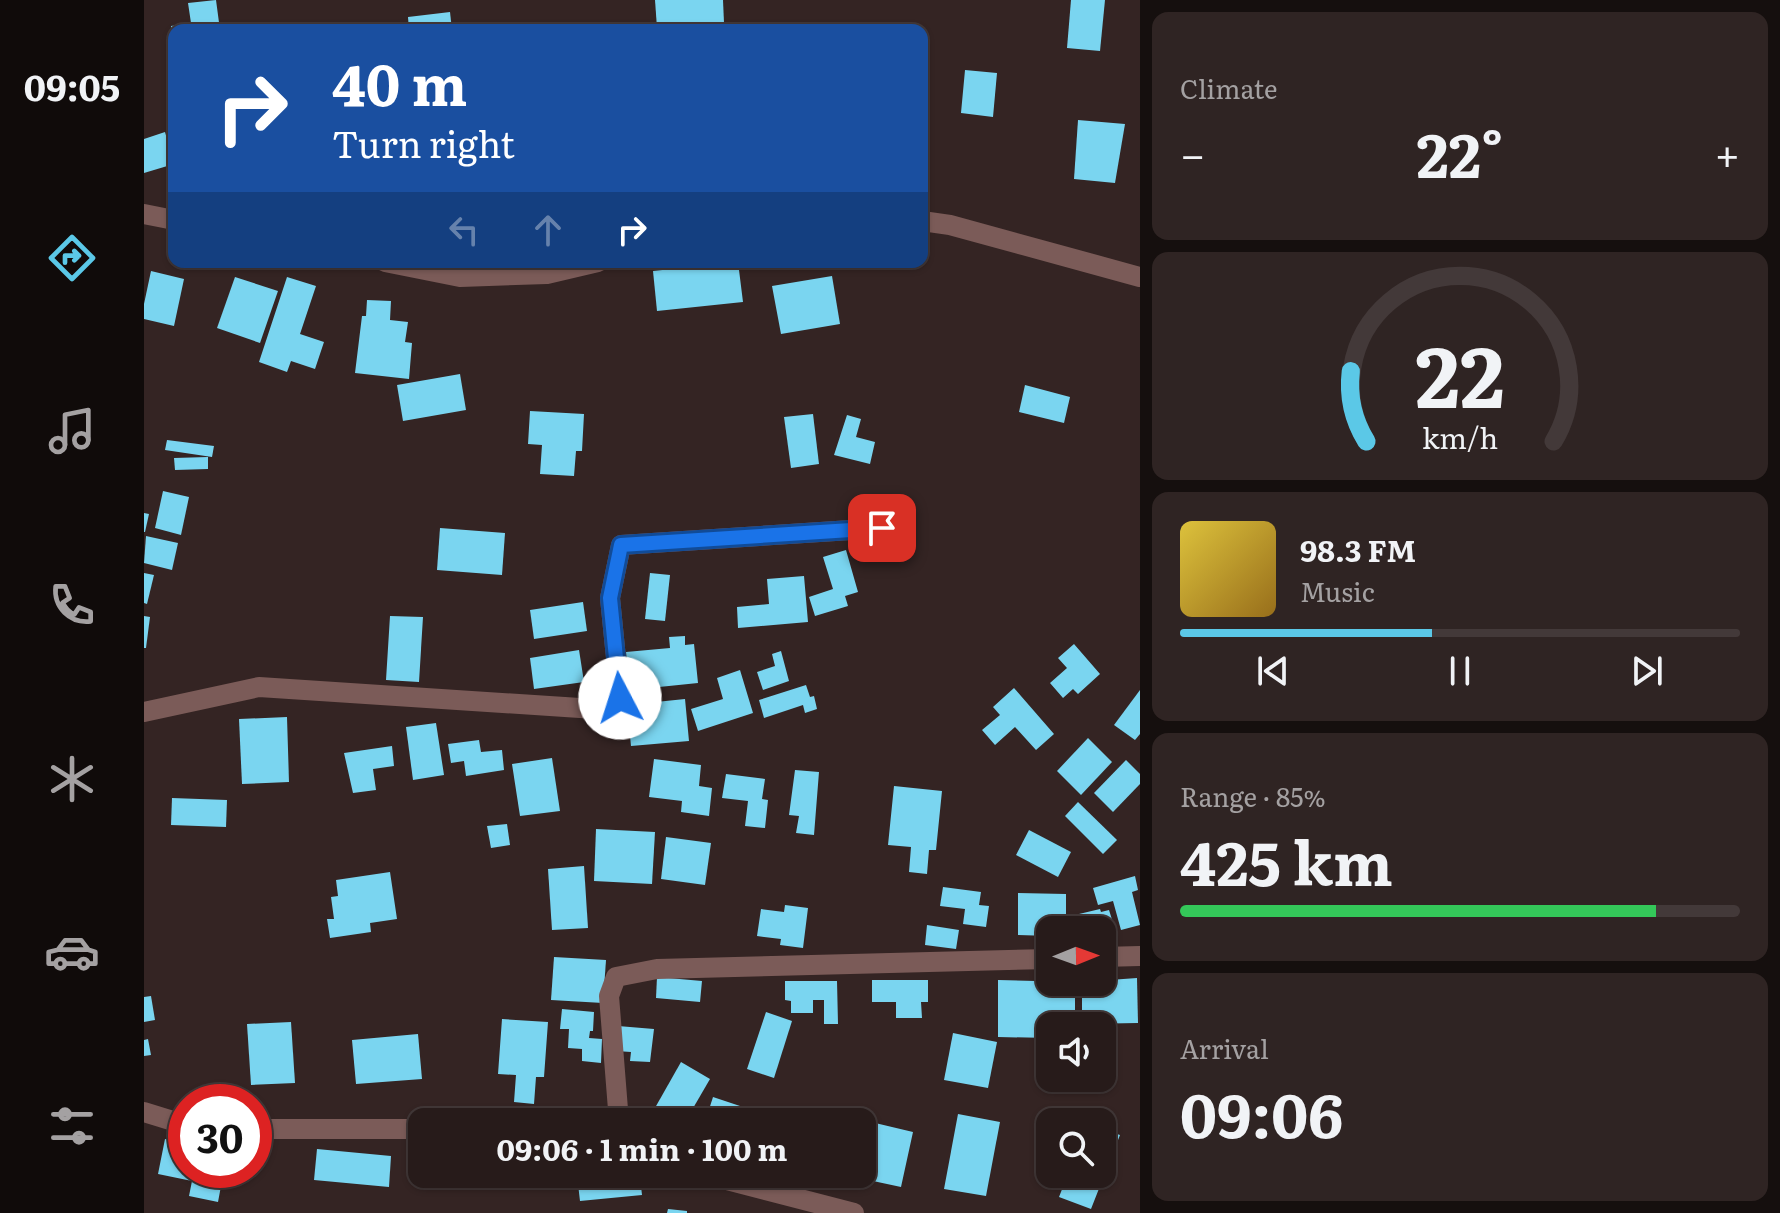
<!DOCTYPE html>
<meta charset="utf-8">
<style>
body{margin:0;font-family:Literata,serif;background:#2f2423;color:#f1f3f6;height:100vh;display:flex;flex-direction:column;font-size:30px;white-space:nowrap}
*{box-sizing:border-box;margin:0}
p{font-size:26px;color:#a4a1a2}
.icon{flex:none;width:44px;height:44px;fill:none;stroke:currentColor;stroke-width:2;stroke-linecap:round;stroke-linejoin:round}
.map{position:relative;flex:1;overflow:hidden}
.panel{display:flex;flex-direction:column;gap:12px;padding:12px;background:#150f0e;width:640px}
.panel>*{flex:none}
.hud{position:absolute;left:24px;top:24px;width:760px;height:244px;border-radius:16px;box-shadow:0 2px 6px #0004,0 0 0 2px #433939;background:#1a4fa0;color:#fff;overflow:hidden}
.needle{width:52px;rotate:89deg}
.tools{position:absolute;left:892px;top:916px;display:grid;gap:16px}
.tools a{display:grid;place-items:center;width:80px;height:80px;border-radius:16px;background:#271b1a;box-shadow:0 2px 6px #0004,0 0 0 2px #433939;font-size:40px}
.speed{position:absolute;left:24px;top:1084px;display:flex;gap:16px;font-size:40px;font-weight:700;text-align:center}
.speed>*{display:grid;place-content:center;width:104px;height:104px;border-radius:50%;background:#271b1a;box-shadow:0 2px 6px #0004,0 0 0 2px #433939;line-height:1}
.speed .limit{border:12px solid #d22;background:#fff;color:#111}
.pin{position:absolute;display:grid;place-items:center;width:68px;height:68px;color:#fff;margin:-34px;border-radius:16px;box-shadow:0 4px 12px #0006}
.me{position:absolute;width:88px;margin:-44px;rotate:355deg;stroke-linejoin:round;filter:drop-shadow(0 0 6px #0008)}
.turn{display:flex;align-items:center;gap:28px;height:168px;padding:0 32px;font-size:36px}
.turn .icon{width:104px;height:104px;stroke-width:2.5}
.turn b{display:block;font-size:56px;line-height:68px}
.lanes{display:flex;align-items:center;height:76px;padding:0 32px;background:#0003;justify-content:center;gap:40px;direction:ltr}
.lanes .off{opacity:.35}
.big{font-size:60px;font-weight:700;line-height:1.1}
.panel .card{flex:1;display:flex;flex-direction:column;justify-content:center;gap:12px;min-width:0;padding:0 28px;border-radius:16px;background:#2f2423}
.panel .dial{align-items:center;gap:0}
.dial svg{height:208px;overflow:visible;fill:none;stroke:#433939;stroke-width:7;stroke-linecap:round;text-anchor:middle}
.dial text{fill:#f1f3f6;stroke:none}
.song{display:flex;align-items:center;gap:24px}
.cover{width:96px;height:96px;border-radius:12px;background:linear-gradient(135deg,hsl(50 70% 55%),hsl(40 70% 35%))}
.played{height:8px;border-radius:4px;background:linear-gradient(90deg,#5bc8e7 45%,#433939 45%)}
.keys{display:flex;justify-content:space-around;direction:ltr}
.heat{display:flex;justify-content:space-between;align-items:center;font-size:44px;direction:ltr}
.charge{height:12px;border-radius:6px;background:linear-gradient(90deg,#34c759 85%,#433939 0)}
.trip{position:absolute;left:264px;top:1108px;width:468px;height:80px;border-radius:16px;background:#271b1a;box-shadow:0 2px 6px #0004,0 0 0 2px #433939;font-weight:700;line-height:80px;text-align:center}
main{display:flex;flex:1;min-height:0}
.tabs{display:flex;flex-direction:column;width:144px;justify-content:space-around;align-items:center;background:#100b0a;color:#a4a1a2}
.tabs .icon{width:56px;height:56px}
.tabs .on{color:#5bc8e7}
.tabs b{font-size:36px;color:#f1f3f6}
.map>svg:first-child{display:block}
.building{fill:#7ad5f0}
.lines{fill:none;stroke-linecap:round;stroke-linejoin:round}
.street{stroke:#7b5b58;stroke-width:20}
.route-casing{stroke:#114b97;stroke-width:20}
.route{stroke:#1a73e8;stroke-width:14}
</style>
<main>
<nav class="tabs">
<b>09:05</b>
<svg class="icon on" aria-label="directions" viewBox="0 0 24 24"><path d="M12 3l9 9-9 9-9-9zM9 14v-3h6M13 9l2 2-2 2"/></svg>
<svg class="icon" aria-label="music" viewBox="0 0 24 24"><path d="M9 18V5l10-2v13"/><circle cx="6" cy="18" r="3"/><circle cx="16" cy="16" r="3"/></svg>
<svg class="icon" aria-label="phone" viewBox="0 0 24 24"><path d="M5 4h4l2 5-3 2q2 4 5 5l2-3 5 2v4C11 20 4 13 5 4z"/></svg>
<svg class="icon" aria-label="climate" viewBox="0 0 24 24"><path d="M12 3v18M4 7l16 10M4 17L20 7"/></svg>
<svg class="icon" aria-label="car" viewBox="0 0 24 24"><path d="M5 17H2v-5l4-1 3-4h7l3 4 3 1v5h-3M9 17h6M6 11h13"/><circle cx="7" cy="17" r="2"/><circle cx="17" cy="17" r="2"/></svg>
<svg class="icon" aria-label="filters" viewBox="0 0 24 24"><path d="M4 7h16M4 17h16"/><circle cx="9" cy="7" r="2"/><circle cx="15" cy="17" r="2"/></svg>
</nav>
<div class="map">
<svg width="996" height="1213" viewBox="0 0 996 1213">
<rect width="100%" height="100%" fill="#342423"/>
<g class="building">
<polygon points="72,0 76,30 30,30 28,37 27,26 47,23 44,3"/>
<polygon points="511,0 579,0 580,23 513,28"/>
<polygon points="927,0 961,0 956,51 923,48"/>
<polygon points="306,12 308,30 265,30 264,17"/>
<polygon points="821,70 853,73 849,117 817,113"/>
<polygon points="934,120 981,124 971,183 930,179"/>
<polygon points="21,132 30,164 0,173 0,139"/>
<polygon points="594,262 599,302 513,311 509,271"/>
<polygon points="7,271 40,279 30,326 0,319 0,304"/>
<polygon points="688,276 696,324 637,334 628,286"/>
<polygon points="91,277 134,291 116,343 73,328"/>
<polygon points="143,277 172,286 156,334 180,342 171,369 147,361 143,372 115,362"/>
<polygon points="223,300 247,301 246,320 264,322 261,342 268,343 265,379 211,373 218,316 222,316"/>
<polygon points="316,374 322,410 259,421 253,385"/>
<polygon points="881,385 926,397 920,423 875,412"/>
<polygon points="386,411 440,414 438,451 432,451 430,476 396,474 398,445 384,444"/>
<polygon points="669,414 675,464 647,468 640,417"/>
<polygon points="703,415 717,419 712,437 731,442 726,464 690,455"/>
<polygon points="23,440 70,446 68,457 21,450"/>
<polygon points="64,457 64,469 31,470 30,458"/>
<polygon points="19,491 45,497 37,535 11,528"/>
<polygon points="0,513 5,514 1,532 0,532"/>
<polygon points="296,528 361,533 358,575 293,570"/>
<polygon points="2,536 34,543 28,570 0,563"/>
<polygon points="702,550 714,592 701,596 704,606 671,616 665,597 689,589 679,557"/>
<polygon points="0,573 10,575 3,604 0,603"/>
<polygon points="506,573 526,575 521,621 501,619"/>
<polygon points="660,576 664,622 594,628 593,607 625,604 623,579"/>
<polygon points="439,602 443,631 390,639 386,610"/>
<polygon points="0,616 6,617 2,648 0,648"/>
<polygon points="246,616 279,617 275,682 242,680"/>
<polygon points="541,636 541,645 550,644 554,683 486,690 482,652 526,648 525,637"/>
<polygon points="930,644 956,674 934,694 929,689 919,698 906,683 923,668 914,658"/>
<polygon points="435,650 440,682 390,689 386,658"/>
<polygon points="637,651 645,681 619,690 613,672 631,666 628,654"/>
<polygon points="596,670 609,713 554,731 547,709 579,699 573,678"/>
<polygon points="662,685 666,697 670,696 673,709 661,713 659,705 620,718 615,700"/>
<polygon points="870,688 910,734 892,750 871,727 851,745 838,730 856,715 849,707"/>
<polygon points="996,690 996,734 991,740 970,725"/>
<polygon points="541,699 545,741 487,746 483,705"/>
<polygon points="143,717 145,782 98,784 95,719"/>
<polygon points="292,723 300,775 269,780 262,727"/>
<polygon points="944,738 968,762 937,795 913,771"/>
<polygon points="335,740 337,752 358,750 360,770 322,776 320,761 307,763 304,744"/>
<polygon points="248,746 250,766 229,769 232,790 209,793 200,753"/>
<polygon points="408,758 416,811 376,816 368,764"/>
<polygon points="510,759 557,765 555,786 568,788 565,816 537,812 538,801 505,797"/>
<polygon points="982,760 996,774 996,784 969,812 950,793"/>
<polygon points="651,770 675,772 670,835 652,833 655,816 645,815"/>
<polygon points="582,774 621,779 618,799 624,800 621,828 601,826 604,801 578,798"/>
<polygon points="750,786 798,791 792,850 785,850 783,874 765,872 767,847 744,845"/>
<polygon points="28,798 83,800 82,827 27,825"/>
<polygon points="934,802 973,840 959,854 921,816"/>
<polygon points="363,824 366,845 347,848 343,826"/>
<polygon points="452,829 511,832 508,884 450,881"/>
<polygon points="885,830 927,852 914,877 872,855"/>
<polygon points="522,837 567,843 561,885 517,879"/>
<polygon points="440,866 444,928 408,930 404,869"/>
<polygon points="246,872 253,919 226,923 227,932 186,938 183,919 190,919 187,897 194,896 192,880"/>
<polygon points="991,876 994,890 988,892 996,925 977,930 969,901 954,905 949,888"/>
<polygon points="799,887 837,892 835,905 845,906 842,927 819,924 821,909 796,906"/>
<polygon points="874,893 922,894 922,930 906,930 906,936 874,935"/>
<polygon points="641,905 664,908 659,948 636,945 637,939 613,936 617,909 640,912"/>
<polygon points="956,909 957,912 965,910 970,926 961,928 962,933 958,934 958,930 940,930 935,914"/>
<polygon points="783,925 815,930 812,949 781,945"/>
<polygon points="410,957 462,960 459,1003 407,1000"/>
<polygon points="513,977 558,981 556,1002 512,998"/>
<polygon points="993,978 994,1023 938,1024 938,982"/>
<polygon points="728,980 784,980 784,1002 777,1002 778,1018 752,1018 752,1002 728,1002"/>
<polygon points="854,980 931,982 931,1026 906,1026 906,1038 854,1037"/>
<polygon points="641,981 693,981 694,1024 680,1024 680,1000 669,1000 669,1013 647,1013 647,1001 641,1000"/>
<polygon points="7,996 11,1020 0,1022 0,997"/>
<polygon points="418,1009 450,1012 449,1031 446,1031 445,1038 458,1039 457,1063 438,1061 438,1049 424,1048 425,1029 416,1029"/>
<polygon points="622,1012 648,1021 630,1078 603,1069"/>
<polygon points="358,1019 404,1022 400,1077 392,1077 390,1104 370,1102 372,1075 354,1074"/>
<polygon points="147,1022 151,1083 107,1085 103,1024"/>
<polygon points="474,1026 510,1029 506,1062 486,1061 487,1052 472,1051"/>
<polygon points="809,1033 853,1042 844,1088 800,1080"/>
<polygon points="274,1034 278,1079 212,1084 208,1040"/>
<polygon points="4,1039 7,1055 0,1056 0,1040"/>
<polygon points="537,1062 566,1079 541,1122 503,1122"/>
<polygon points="569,1097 620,1114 618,1122 561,1122"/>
<polygon points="814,1114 856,1122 842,1196 800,1189"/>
<polygon points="727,1122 769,1132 757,1187 715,1178 718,1174"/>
<polygon points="958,1129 976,1135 947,1209 915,1197 924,1174 958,1174"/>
<polygon points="21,1139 42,1143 42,1170 80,1170 74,1202 45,1196 48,1181 14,1174"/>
<polygon points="173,1149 247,1156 245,1187 170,1180"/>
<polygon points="341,1174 368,1174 367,1179"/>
<polygon points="443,1174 474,1174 474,1180 496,1177 498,1195 436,1201 434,1184 444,1183"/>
<polygon points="671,1174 705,1174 704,1182"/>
<polygon points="524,1209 543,1211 543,1213 523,1213"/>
</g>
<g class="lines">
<g class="street">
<polyline points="0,214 30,220"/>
<polyline points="778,221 806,225 996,277"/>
<polyline points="241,262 316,277 403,274 454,262"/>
<polyline points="0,712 115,687 451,709 476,698 466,598 477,545 738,528"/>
<polyline points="958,957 996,956"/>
<polyline points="0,1112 42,1125"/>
<polyline points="475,1122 465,996 472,977 513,969 906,959"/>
<polyline points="110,1129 278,1129"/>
<polyline points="560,1174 710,1213"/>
</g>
</g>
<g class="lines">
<defs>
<polyline id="route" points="476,698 466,598 477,545 738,528"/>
</defs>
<use href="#route" class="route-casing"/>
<use href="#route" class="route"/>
</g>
</svg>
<div class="tools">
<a><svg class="needle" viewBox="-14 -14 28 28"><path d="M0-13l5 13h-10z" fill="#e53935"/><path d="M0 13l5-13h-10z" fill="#a4a1a2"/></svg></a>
<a><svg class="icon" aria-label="sound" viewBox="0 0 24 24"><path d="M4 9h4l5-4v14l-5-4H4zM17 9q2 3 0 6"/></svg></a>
<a><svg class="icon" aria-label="search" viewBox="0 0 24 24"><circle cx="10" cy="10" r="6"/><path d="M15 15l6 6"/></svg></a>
</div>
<div class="speed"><div class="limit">30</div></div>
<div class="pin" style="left:738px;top:528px;background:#d93025"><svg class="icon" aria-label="arrive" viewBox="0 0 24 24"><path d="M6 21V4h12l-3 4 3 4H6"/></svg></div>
<svg class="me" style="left:476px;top:698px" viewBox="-20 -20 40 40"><circle r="19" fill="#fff"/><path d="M0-13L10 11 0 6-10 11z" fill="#1a73e8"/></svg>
<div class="trip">09:06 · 1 min · 100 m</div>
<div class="hud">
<div class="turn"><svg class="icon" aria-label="right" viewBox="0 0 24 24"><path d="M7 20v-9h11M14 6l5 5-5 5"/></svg><div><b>40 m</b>Turn right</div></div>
<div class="lanes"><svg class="icon off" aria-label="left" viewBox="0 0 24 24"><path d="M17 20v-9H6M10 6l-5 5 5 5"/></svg><svg class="icon off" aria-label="ahead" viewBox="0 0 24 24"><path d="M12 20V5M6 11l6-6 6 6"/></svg><svg class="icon" aria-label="right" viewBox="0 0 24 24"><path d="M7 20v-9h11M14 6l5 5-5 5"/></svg></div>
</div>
</div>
<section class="panel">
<div class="card"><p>Climate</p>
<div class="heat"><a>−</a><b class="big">22°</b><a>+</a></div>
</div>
<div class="card dial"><svg viewBox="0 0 100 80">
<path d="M14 69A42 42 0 1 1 86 69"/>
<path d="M14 69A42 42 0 0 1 8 42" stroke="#5bc8e7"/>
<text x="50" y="56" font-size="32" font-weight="700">22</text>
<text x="50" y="72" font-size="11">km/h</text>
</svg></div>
<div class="card">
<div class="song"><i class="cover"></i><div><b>98.3 FM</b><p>Music</p></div></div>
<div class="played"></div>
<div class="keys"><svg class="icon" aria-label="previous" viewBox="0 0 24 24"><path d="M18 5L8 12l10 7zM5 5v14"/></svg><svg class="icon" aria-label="pause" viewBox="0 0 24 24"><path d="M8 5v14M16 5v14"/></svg><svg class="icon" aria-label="next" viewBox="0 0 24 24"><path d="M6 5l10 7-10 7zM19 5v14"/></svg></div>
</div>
<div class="card"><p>Range · 85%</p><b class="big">425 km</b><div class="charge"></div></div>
<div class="card"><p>Arrival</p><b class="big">09:06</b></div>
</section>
</main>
